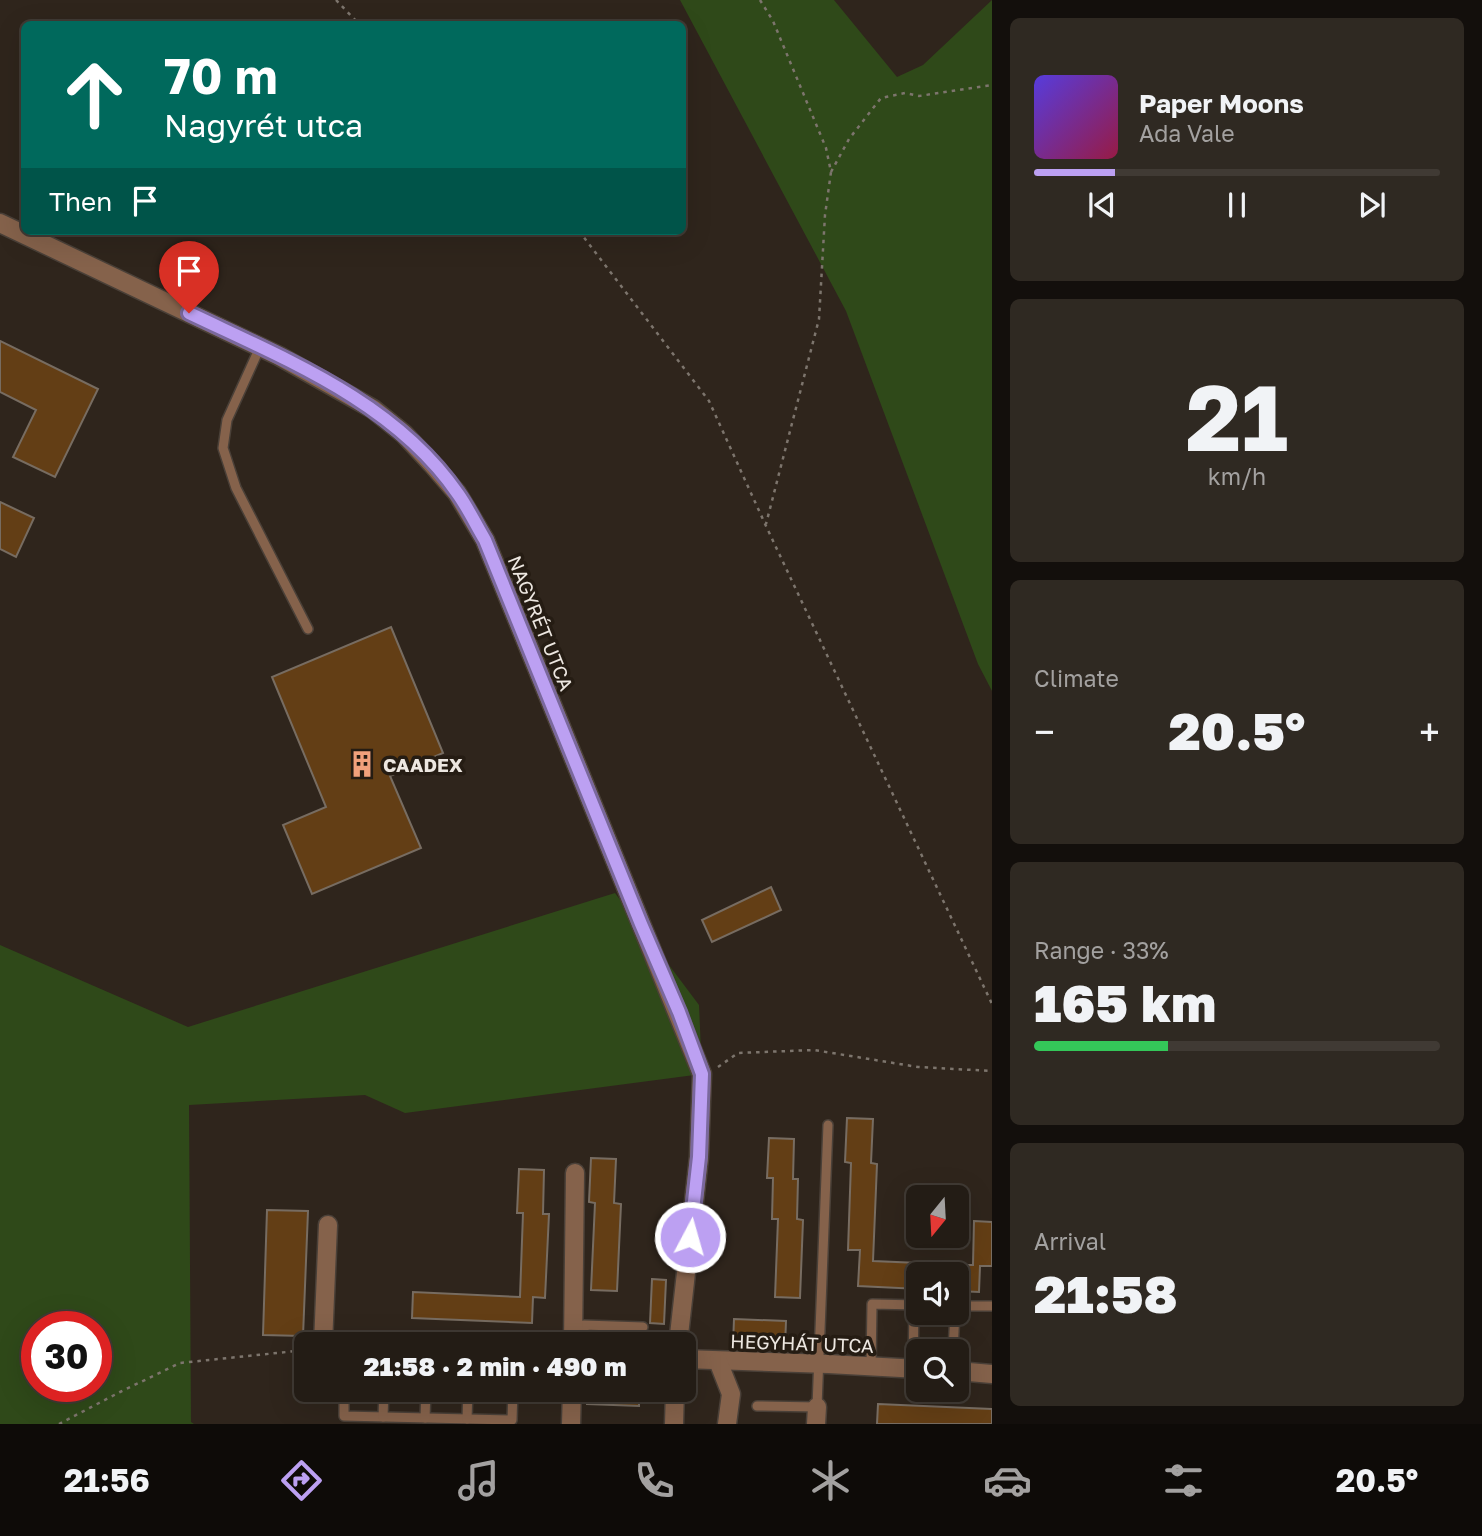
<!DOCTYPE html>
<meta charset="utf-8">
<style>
body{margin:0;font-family:"Golos Text",sans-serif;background:#2f2922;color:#f1f3f6;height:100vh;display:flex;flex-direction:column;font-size:26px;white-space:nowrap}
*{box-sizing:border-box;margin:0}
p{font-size:23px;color:#a3a1a0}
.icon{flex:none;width:38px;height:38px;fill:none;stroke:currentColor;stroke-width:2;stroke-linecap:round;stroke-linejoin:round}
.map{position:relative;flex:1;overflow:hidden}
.details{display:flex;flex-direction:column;gap:18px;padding:18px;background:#130f0c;width:490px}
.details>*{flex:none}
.top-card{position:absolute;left:21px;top:21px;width:665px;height:214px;border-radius:10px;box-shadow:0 7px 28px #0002,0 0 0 2px #403a34;background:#00695c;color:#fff;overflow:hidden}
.needle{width:46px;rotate:198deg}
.fabs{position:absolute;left:906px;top:1185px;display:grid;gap:14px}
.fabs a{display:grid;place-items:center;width:63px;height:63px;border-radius:10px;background:#231c15;box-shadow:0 7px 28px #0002,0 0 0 2px #403a34;font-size:35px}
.speed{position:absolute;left:21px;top:1311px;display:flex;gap:14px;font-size:35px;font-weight:700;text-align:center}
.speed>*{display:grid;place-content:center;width:91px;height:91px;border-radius:50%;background:#231c15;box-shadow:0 7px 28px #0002,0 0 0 2px #403a34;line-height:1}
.speed .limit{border:10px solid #d22;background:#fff;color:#111}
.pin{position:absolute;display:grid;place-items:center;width:60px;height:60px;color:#fff;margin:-72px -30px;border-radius:50% 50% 50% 0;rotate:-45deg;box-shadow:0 0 7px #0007}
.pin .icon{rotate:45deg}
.me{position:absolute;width:77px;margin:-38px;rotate:6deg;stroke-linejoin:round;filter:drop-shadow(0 0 5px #0008)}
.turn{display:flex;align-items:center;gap:24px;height:147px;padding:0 28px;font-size:32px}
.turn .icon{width:91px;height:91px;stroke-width:2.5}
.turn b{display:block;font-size:49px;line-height:60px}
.then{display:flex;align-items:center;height:66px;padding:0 28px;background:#0003;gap:14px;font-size:26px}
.big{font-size:52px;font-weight:800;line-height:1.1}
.details .card{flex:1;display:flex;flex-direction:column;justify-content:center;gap:10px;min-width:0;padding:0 24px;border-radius:10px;background:#2f2922}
.details .dial{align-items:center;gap:0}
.dial b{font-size:91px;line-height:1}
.song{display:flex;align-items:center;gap:21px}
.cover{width:84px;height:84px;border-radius:10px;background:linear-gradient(135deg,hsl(250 70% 55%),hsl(340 70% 35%))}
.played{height:7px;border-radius:4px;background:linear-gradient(90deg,#bca0f2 20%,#403a34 20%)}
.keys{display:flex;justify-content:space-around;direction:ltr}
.heat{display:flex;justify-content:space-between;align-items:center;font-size:38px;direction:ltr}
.charge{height:10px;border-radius:5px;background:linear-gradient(90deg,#34c759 33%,#403a34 0)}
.trip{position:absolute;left:294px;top:1332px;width:402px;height:70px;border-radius:10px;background:#231c15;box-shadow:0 7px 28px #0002,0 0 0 2px #403a34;font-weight:800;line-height:70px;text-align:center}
.menu{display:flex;height:112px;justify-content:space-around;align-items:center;background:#0e0b08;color:#a3a1a0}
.menu .icon{width:49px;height:49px}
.menu .on{color:#bca0f2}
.menu b{font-size:32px;color:#f1f3f6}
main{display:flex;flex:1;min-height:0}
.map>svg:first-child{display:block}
.green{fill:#2f4919;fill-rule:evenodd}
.building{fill:#633e15;stroke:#776c61;stroke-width:2}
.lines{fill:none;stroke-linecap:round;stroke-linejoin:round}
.lane-casing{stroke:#4a4038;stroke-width:12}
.street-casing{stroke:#4a4038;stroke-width:21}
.path{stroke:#7d756d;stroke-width:2.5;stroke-dasharray:3.5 5;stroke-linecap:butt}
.lane{stroke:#85624b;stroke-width:9}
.street{stroke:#85624b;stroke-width:18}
.route-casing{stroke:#7a689d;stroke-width:18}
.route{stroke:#bca0f2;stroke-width:12}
.labels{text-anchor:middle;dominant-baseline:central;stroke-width:7;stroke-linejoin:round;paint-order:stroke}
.street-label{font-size:19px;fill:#ede7e1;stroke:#251c13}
.poi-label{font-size:19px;font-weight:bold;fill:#ede7e1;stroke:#251c13;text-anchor:start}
</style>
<main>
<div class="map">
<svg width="992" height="1424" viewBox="0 0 992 1424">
<rect width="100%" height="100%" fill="#2f251c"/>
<g class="green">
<polygon points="680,0 834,0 897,77 923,65 992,0 992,691 978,664 846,311"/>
<path d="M615,893L699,1005L702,1074L405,1113L365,1095L189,1105L191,1422L194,1424H0V945L188,1027ZM37,1326H96V1386H37Z"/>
</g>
<g class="building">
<polygon points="0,341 98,389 55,477 13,457 36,410 0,392"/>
<polygon points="0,502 34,518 16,557 0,549"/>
<polygon points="391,627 443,753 390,776 421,848 312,894 283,825 326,807 272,677"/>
<polygon points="771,887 781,910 712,942 702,920"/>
<polygon points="847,1118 873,1119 871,1163 877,1164 873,1261 919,1263 919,1289 858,1286 860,1250 848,1250 851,1163 845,1162"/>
<polygon points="769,1138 794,1139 793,1179 798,1179 797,1219 803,1220 800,1298 775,1297 778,1219 772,1219 773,1178 767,1178"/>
<polygon points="591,1158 616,1159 614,1203 621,1204 617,1291 591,1290 595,1203 589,1202"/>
<polygon points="519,1169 544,1170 543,1214 549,1214 545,1298 533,1297 532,1323 412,1318 413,1292 520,1297 523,1213 517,1213"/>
<polygon points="267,1210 308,1211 303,1336 263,1335"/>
<polygon points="974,1221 992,1222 992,1266 980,1266 979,1292 957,1291 957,1265 973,1265"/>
<polygon points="652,1279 666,1280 664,1324 650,1323"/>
<polygon points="734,1319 786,1321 785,1347 733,1345"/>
<polygon points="587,1390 639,1390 639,1406 587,1404"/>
<polygon points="878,1404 992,1409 992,1424 877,1424"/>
</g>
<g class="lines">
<defs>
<g id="lane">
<polyline points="260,347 227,420 223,448 236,488 308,629"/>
<polyline points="957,1306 992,1306"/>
<polyline points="584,1344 584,1325 643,1327"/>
<polyline points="953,1351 955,1312"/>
<polyline points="871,1366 872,1304 919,1305"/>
<polyline points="913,1369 914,1305"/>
<polyline points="344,1390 344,1416 512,1420 513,1390"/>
<polyline points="757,1406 817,1407 828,1125"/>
<polyline points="383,1417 384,1390"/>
<polyline points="425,1418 426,1390"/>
<polyline points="467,1419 468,1390"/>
</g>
<g id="street">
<polyline points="0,223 279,356 373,409 404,434 432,464 457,493 485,540 702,1074 699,1157 678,1344"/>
<polyline points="323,1344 328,1225"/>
<polyline points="573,1344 575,1173"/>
<polyline points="684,1359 828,1364 919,1369"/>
<polyline points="718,1361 731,1394 727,1424"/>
<polyline points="957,1371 992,1374"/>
<polyline points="571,1424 572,1390"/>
<polyline points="674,1424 675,1390"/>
<polyline points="816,1424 817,1407"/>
</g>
</defs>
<use href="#lane" class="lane-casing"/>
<use href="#street" class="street-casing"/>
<g class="path">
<polyline points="336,0 359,24"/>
<polyline points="760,0 773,21 826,148 831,172 825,215 819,319 766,524"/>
<polyline points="831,172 849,139 881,98 905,93 919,96 992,85"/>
<polyline points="579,231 709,401 766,526 992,1004"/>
<polyline points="718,1067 738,1053 814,1050 918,1067 992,1071"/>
<polyline points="59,1424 120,1392 180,1363 306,1350"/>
</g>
<use href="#lane" class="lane"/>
<use href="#street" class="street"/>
</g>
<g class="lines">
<defs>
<path id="route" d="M189,313C285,359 395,402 458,494C468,508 476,525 485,540L641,924L679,1012L702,1074L699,1157L690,1237"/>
</defs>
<use href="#route" class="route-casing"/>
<use href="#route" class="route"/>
</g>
<defs>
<symbol id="building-bare" viewBox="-9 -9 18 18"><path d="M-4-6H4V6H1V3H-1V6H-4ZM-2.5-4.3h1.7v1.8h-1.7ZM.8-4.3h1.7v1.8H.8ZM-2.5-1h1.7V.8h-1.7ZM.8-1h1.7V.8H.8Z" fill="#f1a17c" stroke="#251c13" stroke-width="2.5" paint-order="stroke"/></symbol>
</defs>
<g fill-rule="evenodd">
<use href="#building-bare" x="343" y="745" width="38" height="38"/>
</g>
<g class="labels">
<g class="street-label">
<text transform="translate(541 623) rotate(68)">NAGYRÉT UTCA</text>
<text transform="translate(802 1343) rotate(2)">HEGYHÁT UTCA</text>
</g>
<g class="poi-label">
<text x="383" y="764">CAADEX</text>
</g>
</g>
</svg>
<div class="fabs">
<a><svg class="needle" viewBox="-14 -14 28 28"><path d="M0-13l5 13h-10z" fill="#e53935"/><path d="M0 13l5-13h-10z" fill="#a3a1a0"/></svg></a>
<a><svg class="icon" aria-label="sound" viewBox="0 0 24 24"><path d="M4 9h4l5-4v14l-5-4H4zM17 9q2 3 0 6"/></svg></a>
<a><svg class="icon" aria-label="search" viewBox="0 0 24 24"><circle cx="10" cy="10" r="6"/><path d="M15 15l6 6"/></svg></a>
</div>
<div class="speed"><div class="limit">30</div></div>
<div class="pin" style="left:189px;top:313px;background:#d93025"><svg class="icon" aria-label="arrive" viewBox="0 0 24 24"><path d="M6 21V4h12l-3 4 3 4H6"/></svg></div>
<svg class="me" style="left:690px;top:1237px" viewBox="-20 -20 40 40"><circle r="17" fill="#bca0f2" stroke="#fff" stroke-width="3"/><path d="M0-11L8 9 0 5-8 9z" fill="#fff"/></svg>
<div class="trip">21:58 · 2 min · 490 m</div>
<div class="top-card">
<div class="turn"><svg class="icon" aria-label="ahead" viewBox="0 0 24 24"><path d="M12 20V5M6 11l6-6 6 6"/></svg><div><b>70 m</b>Nagyrét utca</div></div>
<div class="then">Then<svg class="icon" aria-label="arrive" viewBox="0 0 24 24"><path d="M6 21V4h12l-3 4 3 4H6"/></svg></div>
</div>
</div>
<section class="details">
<div class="card">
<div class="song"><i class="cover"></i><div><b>Paper Moons</b><p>Ada Vale</p></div></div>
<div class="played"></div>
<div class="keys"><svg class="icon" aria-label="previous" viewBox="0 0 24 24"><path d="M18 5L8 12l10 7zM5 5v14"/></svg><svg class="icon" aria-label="pause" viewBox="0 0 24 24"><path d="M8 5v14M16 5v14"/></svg><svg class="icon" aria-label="next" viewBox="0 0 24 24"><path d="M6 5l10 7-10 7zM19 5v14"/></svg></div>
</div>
<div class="card dial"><b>21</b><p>km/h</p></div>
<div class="card"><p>Climate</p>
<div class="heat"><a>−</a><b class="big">20.5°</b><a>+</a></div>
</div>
<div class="card"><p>Range · 33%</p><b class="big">165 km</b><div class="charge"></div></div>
<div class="card"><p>Arrival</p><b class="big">21:58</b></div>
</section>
</main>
<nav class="menu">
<b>21:56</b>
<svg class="icon on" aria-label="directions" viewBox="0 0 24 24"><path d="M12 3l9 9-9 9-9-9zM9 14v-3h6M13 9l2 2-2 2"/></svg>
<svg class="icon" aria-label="music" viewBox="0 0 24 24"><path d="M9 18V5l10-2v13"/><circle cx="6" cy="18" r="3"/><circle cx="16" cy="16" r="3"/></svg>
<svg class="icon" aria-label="phone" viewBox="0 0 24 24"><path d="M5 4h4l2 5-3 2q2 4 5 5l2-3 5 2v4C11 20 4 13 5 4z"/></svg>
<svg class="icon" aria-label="climate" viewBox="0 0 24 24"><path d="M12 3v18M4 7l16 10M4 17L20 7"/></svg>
<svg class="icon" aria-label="car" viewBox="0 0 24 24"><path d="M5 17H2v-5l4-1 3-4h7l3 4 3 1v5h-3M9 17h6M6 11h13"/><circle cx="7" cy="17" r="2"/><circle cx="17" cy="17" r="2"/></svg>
<svg class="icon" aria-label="filters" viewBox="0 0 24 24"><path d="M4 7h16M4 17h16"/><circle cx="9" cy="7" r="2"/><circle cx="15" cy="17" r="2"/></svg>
<b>20.5°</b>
</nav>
